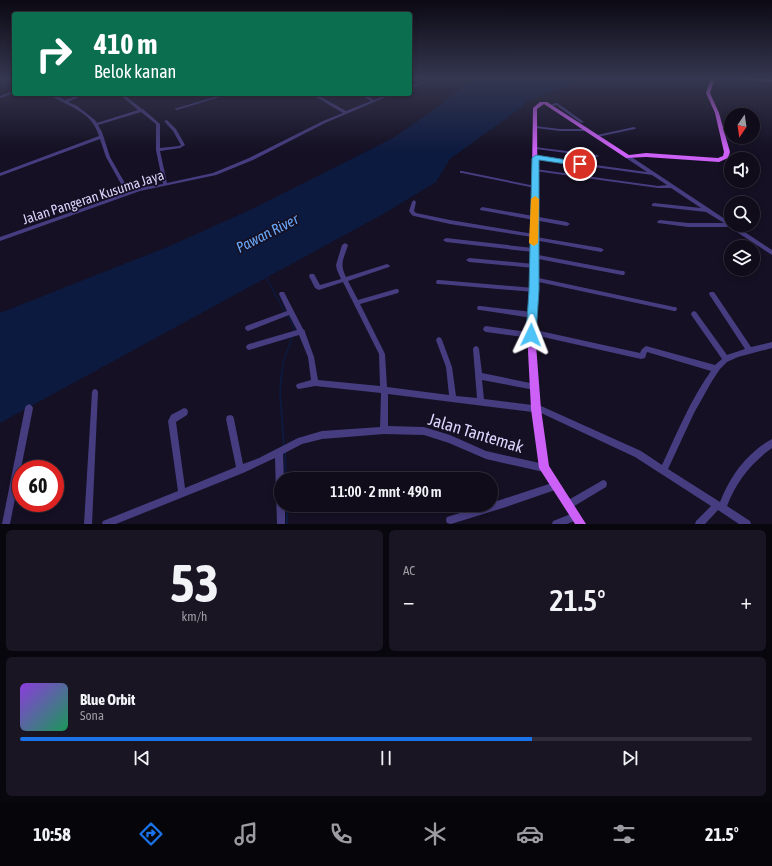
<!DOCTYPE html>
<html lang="id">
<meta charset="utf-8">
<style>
body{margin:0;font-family:"Asap Condensed",sans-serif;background:#191523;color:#f1f3f6;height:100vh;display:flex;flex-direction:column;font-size:15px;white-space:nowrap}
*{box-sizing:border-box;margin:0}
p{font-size:13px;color:#9c9ba2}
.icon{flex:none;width:22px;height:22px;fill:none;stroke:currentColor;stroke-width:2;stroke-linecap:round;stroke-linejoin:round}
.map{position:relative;height:524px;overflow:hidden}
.details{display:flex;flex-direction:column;gap:6px;padding:6px;background:#09070e;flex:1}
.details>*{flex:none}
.hud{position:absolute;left:12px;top:12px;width:400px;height:84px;border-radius:4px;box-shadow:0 2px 6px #0003,0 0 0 1px #302c39;background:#0b6e4f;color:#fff;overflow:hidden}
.needle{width:26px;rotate:193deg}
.tools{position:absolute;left:724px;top:108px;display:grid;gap:8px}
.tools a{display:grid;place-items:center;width:36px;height:36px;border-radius:50%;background:#100c1a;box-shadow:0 2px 6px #0003,0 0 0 1px #302c39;font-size:20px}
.speed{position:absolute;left:12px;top:460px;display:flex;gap:8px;font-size:20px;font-weight:700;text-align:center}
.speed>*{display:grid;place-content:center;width:52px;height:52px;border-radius:50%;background:#100c1a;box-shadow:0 2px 6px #0003,0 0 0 1px #302c39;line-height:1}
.speed .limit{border:6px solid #d22;background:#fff;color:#111}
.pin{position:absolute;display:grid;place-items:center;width:34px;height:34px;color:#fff;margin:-17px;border:2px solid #fff;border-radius:50%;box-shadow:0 1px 4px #0007}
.me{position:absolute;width:44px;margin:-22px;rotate:2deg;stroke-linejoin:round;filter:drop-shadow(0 0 3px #0008)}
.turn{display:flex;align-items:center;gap:14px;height:84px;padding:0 16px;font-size:18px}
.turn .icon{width:52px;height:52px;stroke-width:2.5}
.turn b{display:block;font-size:28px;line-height:34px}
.big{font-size:30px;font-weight:600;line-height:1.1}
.details .widget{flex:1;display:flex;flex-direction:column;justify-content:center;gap:6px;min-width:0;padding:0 14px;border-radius:6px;background:#191523}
.details .dial{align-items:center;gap:0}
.dial b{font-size:52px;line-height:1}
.song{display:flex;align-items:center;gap:12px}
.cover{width:48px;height:48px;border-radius:6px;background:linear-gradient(135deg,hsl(270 70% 55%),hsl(150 70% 35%))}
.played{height:4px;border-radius:2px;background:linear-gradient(90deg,#1a73e8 70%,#302c39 70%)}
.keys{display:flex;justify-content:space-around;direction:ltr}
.heat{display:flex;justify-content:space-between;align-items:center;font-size:22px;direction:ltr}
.details .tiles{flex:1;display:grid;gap:6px;grid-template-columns:1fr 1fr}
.widget:last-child{grid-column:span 2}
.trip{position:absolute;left:274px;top:472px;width:224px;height:40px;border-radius:20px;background:#100c1a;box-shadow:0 2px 6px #0003,0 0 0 1px #302c39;font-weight:600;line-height:40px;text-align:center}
.tabs{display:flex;height:64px;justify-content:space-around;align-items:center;background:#06050a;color:#9c9ba2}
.tabs .icon{width:28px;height:28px}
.tabs .on{color:#1a73e8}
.tabs b{font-size:18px;color:#f1f3f6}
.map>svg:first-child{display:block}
.water{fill:#0d1a3f}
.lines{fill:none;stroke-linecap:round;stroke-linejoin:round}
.stream-far1{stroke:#0d1a3f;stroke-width:1.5}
.stream{stroke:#0d1a3f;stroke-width:2}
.minor{fill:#463d80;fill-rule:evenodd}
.major{fill:#cd61f7;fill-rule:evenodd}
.route{fill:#4fc3f7;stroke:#337fa1}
.slow{fill:#f59e0b}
.labels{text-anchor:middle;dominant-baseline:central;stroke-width:3.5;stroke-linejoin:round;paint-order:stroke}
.street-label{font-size:14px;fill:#ddd4fd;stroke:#151023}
.water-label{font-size:15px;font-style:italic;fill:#68a7f7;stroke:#151023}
.near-street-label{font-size:17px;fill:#ddd4fd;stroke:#151023}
</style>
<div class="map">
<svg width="772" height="524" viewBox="0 0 772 524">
<rect width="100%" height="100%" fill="#151023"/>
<polygon class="water" points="474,78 588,78 527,101 522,107 450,159 436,182 385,213 0,423 0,313 172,245 252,209 393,138 439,106"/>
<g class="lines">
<g class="stream-far1">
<polyline points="266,277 285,312"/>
<polyline points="287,315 294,328 294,331"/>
<polyline points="282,372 283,363 293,335"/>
</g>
<g class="stream">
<polyline points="282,371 280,392 284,447"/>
<polyline points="285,453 286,479"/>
<polyline points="287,505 287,524"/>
</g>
<g class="minor">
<polygon points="1,78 5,78 14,80 14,82"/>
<polygon points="433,78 437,78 410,88 410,86"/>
<polygon points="14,91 14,93 0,98 0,96"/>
<path d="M48,94H53L65,100L81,94H86L68,102L77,106L95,120L97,123L138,110L119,94H123L142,109H143L144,110L160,124V148L179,146L181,145L173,131L164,121L167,120L176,129L185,145L180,148L160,151L167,183L213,173L249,158L323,121L343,113L311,94H316L346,111L371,101L359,94H364L374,100L388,94H393L325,123L253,160L216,175L140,191L0,241V237L126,193L106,157L100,139L0,176V173L99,136C91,110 68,107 48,94ZM141,112L156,124V150L163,184L139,188L130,192L110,157L102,132L98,125Z"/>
<polygon points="224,94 230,94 177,110 174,109"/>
<polygon points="555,103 557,103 584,122 581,123 556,105 550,107 548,106"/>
<polygon points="535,126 560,129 587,129 589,130 587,131 560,131 536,128 535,128"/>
<polygon points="634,127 636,128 635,129 597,137 595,136 597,135"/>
<polygon points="535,147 597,155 599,156 597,157 536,149 534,148"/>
<polygon points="626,156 630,156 731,223 731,225 734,225 772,250 772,255 729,227 688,227 658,223 657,222 658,221 660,220 688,223 724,223 706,212 652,206 652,204 654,203 701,208 671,188 658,188 535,171 533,170 535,169 658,186 667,185 652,175 536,159 534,158 536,157 647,172 626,158"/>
<polygon points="460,171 462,171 535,186 537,187 535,188 462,173 460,173"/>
<polygon points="414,200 416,202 414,211 416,213 450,220 534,234 536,235 536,237 601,248 604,250 601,252 534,240 532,239 532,237 450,224 414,216 412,215 409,211 412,202"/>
<polygon points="482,207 567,222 570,224 567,226 480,210 480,209"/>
<polygon points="446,238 533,248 536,250 533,252 446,242 443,240"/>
<path d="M345,243L348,245C344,259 339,263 346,277L387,264L389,265L390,266L389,267L348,281L358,300L396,289H398L399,291L398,293L360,304L385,354L387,387L449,395L446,367L436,340L437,338L439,337L441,338L442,340L452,367L456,396L477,398L473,349L474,347L476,346L478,347L479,349L482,373L535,384L537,385L538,387L537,389L535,390L482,380L484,399L541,406L641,451L662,465C677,433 691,399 711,371L647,352L645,358L641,359L534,335L533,337L531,338L486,332L484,331L483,329L484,327L486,326L528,332L529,330L531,329L640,353L642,349L646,346L715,365L722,359L692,316L691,314L692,312L694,311L696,312L727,355L745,349L709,294L710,292H714L751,347L772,342V348L738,357L727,362L720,369L712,381L694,413L668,469L720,502C728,482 739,464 756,450C761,446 766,442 772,439V448C751,463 736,482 727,506L750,521L751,524H739L718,510L705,524H695L696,521L711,506L635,457L541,413L388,394V426L424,427L450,435L486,451L544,464L547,465L548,468L547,471L544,472L486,459L449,443L424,435L384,434L322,439L302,444L283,454L284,479H281V505H285V524H277L275,458L243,473L116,524H102L103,521L178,491L168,421L171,415L184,408L187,409L188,412L187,415L176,422L185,488L236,467L226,419L227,416L230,415L233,416L234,419L243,464L259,458L298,438L322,431L380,427L381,393L315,386L299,389L297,388L296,386L297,384L311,380L308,357L299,335L249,350L247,349L246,347L247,345L249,344L297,330L289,315L248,331L246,330L245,328L246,326L287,311L279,294L280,292H284L303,329L305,331V332L314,357L318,380L380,386L379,354L343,282L319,290L315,288L309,276L310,274H314L320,285L341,279L337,270L336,265L342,245Z"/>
<polygon points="533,254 622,271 624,271 625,273 624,275 622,275 533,258 530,256"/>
<polygon points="469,258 534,264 536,265 537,266 536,267 534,268 469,262 466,260"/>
<polygon points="532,277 534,277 674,307 676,307 677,309 676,311 674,311 534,281 532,281 531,279"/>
<polygon points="437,280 439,280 534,288 536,288 537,290 536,292 534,292 439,284 437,284 436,282"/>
<polygon points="478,306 480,306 532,312 534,313 535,315 534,317 532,318 480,310 478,310 477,308"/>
<polygon points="95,389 97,390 98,392 92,524 84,524 92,392 93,390"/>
<polygon points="29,404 32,406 33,408 10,524 2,524 25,408 26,406"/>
<polygon points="603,480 606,481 607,484 606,487 571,508 568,509 565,508 564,505 565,502"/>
<polygon points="555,482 558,483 559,486 558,489 506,507 451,524 447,523 446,520 447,517 450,516 486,505 491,505 491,503"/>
<polygon points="576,512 579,513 580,516 579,519 567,524 552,524 553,521"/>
</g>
<g class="major">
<polygon points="711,78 715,78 710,93 719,113 730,152 728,158 719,162 646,157 626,158 544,104 537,109 538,290 535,332 541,409 549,466 586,524 575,524 539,468 531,409 527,332 530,290 533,108 540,102 547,102 629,155 646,153 718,158 723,156 724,152 715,113 706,93"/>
<polygon points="738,78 749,78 772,80 772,82 740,79"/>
</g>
</g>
<linearGradient id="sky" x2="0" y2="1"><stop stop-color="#0c0913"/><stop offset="0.52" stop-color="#353750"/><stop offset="1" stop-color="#353750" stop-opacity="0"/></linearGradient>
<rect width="772" height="151" fill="url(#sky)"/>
<polygon class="route" points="536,155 580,162 583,164 580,166 539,160 539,290 536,335 535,338 531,339 527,338 526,335 529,290 532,158"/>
<polygon class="slow" points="535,196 539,199 538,243 534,246 529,243 531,199"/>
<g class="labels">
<g class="street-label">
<text transform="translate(93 197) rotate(-18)">Jalan Pangeran Kusuma Jaya</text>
</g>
<g class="water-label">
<text transform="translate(267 233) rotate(-27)">Pawan River</text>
</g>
<g class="near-street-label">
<text transform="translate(476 433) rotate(17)">Jalan Tantemak</text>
</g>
</g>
</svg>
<div class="tools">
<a><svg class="needle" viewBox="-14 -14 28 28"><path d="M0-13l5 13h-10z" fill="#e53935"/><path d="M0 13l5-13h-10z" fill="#9c9ba2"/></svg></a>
<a><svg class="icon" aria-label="sound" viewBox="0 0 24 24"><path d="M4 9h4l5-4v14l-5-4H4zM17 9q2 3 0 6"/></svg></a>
<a><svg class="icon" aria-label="search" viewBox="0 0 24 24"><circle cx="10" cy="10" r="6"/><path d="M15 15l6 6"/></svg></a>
<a><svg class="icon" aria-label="layers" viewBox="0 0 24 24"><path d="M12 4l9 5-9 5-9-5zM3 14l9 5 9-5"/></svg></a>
</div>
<div class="speed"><div class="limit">60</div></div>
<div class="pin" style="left:580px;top:164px;background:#d93025"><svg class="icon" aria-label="arrive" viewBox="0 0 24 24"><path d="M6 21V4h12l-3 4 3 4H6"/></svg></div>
<svg class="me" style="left:531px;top:335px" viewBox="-20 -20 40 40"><path d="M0-17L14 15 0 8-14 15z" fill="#4fc3f7" stroke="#fff" stroke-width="4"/></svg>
<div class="trip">11:00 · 2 mnt · 490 m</div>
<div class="hud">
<div class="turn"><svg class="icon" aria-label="right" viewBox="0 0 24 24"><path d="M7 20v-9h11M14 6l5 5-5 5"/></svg><div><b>410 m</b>Belok kanan</div></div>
</div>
</div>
<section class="details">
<div class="tiles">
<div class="widget dial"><b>53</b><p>km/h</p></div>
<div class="widget"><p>AC</p>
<div class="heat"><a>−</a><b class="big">21.5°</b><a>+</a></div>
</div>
<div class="widget">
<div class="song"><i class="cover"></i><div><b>Blue Orbit</b><p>Sona</p></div></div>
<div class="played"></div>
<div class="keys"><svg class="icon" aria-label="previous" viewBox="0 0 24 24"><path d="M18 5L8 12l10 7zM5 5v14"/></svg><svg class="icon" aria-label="pause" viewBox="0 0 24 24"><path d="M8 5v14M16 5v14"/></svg><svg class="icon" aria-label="next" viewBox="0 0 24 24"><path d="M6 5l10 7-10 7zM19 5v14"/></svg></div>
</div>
</div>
</section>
<nav class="tabs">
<b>10:58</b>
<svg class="icon on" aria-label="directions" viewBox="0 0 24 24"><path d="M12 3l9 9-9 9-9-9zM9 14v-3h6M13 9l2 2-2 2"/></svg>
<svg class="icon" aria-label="music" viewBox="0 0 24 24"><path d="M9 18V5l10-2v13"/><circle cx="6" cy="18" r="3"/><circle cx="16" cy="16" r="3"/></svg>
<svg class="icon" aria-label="phone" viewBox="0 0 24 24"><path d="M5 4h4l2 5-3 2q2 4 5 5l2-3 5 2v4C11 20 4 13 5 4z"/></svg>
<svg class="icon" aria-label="climate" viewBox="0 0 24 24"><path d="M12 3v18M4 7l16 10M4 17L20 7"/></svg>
<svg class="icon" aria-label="car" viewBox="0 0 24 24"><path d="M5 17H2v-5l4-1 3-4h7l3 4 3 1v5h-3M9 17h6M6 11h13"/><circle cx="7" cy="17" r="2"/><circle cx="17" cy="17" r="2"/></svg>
<svg class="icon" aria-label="filters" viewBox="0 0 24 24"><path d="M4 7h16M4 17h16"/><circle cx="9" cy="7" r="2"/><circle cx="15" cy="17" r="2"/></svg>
<b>21.5°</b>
</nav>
